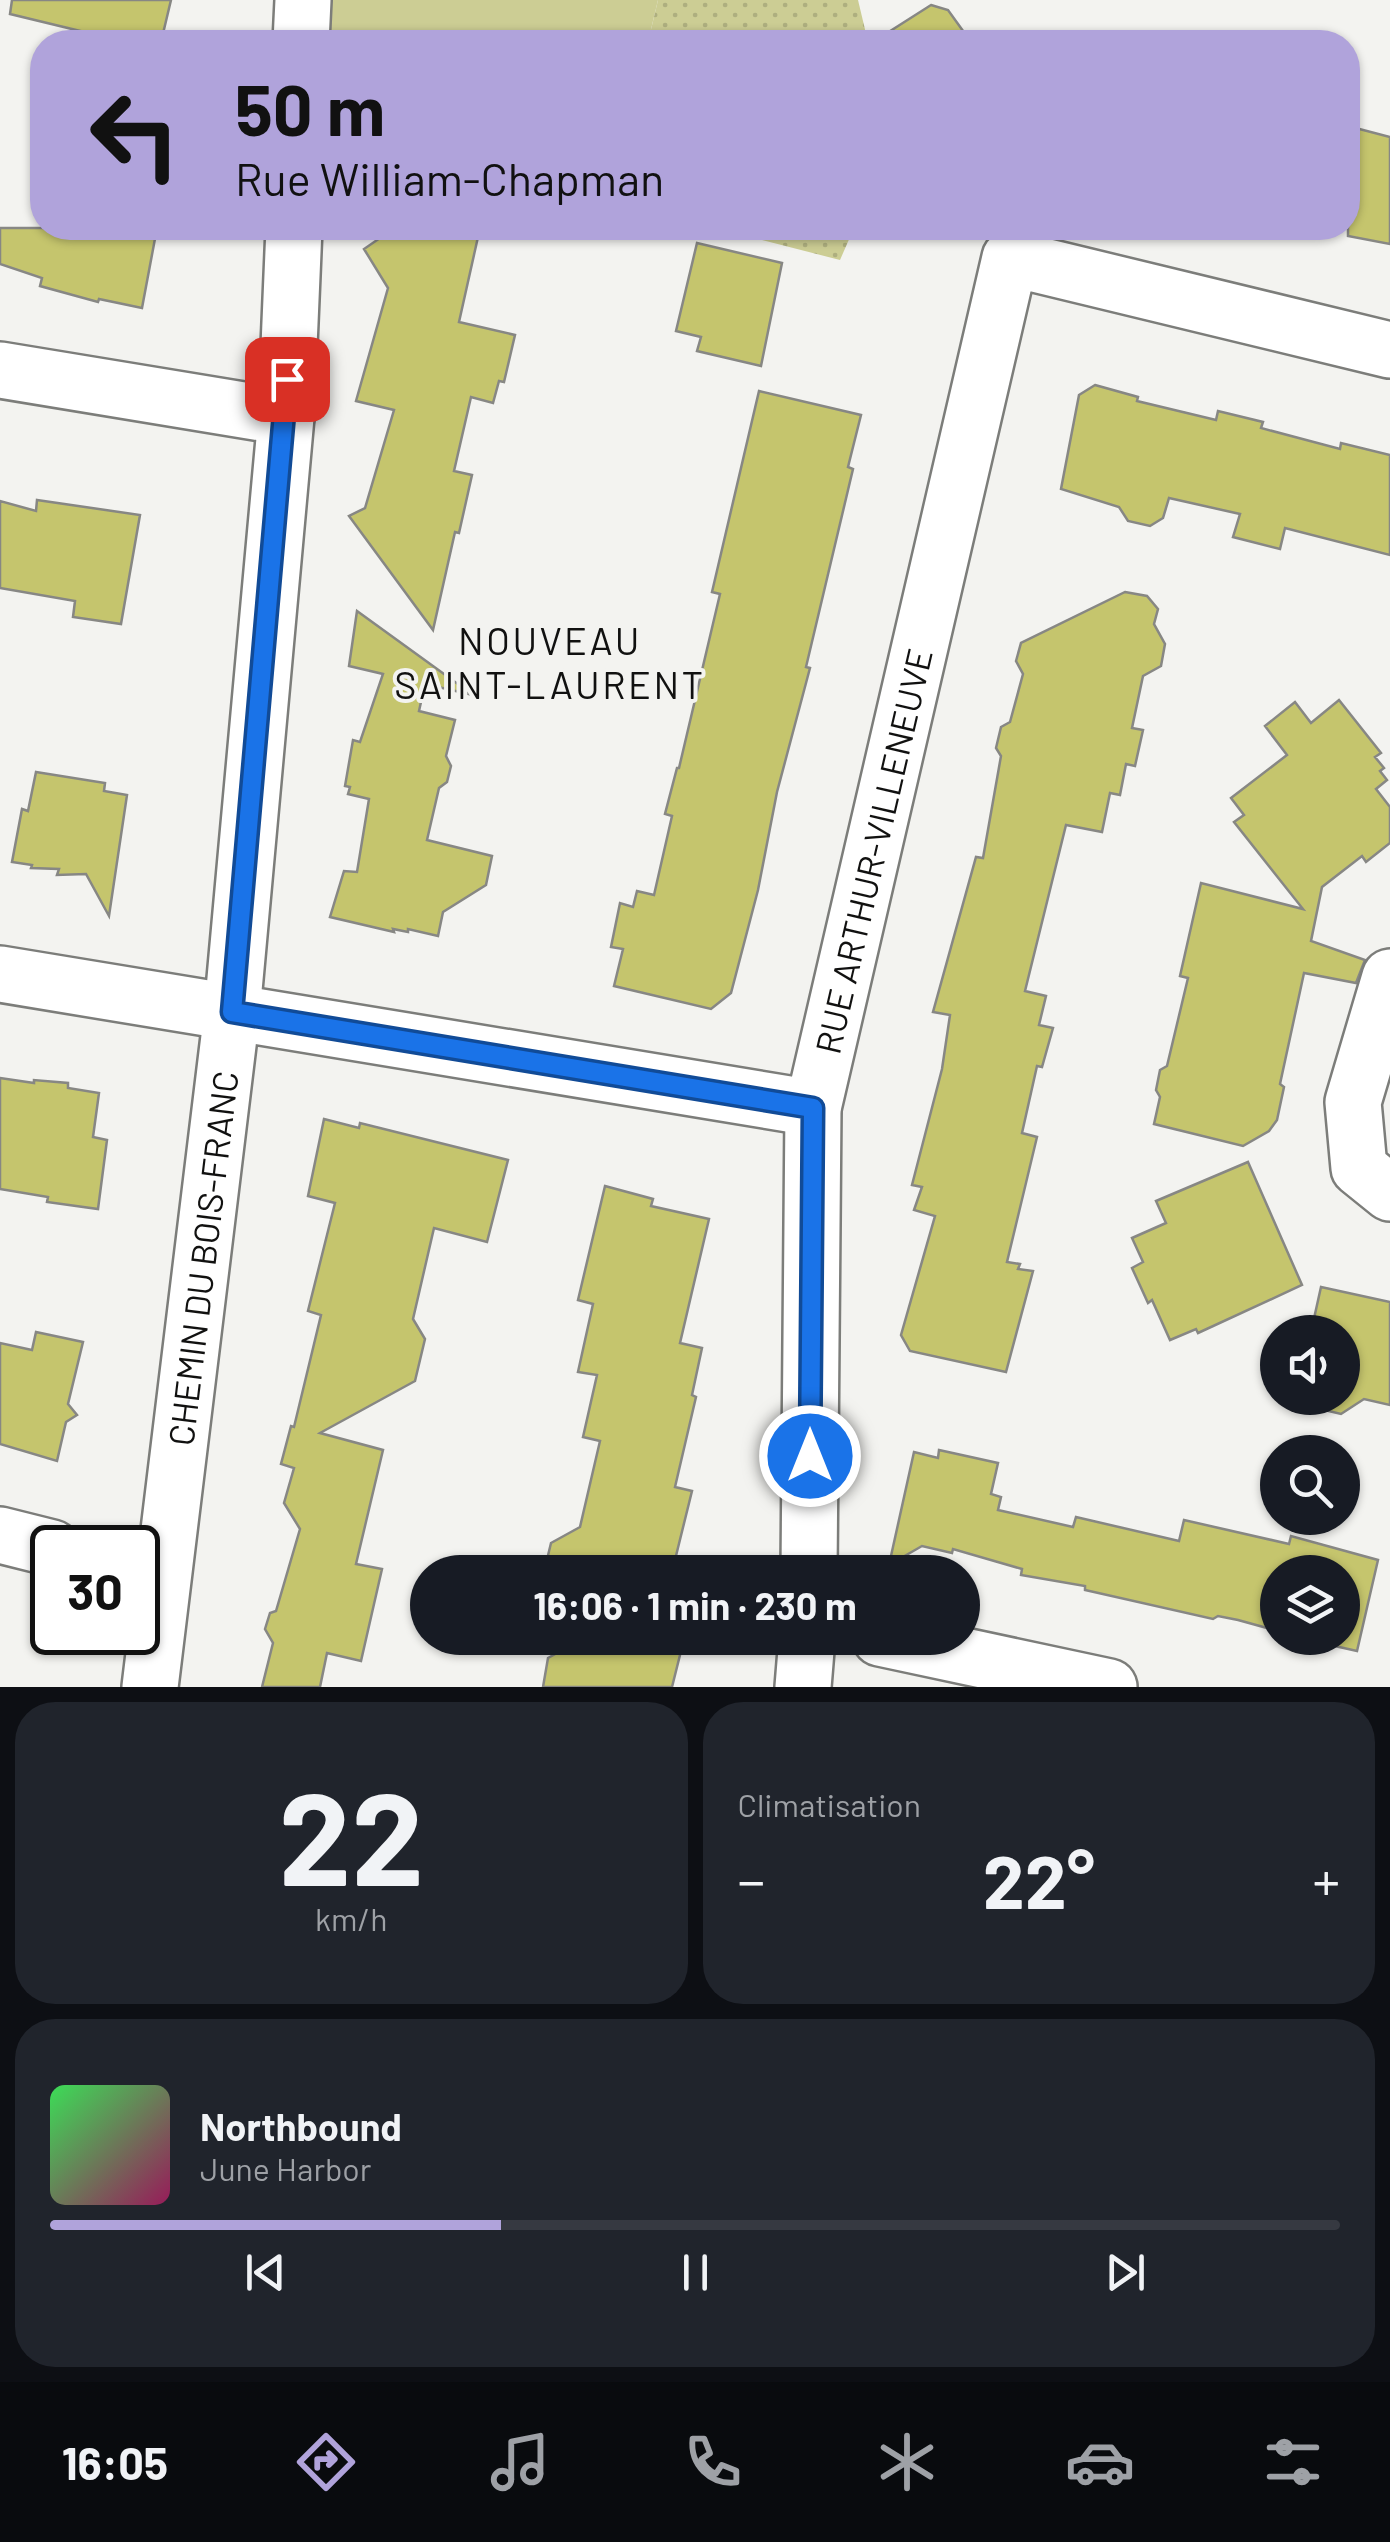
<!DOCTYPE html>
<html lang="fr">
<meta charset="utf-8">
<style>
body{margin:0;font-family:Barlow,sans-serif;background:#20242c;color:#f1f3f6;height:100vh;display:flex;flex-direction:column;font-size:38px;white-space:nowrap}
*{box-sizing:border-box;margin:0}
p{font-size:32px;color:#9ea1a6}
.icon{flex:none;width:55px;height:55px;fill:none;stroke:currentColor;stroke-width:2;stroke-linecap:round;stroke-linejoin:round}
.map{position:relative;height:1687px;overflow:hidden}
.side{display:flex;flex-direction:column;gap:15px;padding:15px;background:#0d0f14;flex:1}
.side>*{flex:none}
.guide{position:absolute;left:30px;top:30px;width:1330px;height:210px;border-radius:40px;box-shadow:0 2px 8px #0004;background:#b0a3db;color:#111;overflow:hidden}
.buttons{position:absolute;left:1260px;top:1315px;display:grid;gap:20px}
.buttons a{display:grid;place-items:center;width:100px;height:100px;border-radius:50%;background:#171b24;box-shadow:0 2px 8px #0004;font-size:50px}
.speed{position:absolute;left:30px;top:1525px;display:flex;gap:20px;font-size:50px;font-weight:700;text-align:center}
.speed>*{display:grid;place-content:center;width:130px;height:130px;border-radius:50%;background:#171b24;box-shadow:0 2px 8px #0004;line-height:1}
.speed .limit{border:5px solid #111;border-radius:15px;background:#fff;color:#111}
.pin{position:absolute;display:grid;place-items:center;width:85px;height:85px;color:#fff;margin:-42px;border-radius:20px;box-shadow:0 5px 15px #0006}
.me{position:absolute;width:110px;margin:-55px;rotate:0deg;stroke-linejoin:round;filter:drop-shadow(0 0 8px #0008)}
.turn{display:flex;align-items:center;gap:35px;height:210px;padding:0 40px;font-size:45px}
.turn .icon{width:130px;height:130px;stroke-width:2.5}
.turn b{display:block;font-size:70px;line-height:85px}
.big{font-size:75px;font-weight:700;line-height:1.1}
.side .card{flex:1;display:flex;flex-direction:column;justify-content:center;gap:15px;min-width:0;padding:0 35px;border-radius:40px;background:#20242c}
.side .dial{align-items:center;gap:0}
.dial b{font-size:130px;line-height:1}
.song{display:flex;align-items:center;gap:30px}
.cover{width:120px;height:120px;border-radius:15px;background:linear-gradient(135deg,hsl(130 70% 55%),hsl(330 70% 35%))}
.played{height:10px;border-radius:5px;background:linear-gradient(90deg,#b0a3db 35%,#363941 35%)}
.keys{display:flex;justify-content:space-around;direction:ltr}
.heat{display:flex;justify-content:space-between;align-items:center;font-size:55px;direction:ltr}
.side .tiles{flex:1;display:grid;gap:15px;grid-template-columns:1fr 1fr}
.card:last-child{grid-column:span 2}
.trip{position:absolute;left:410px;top:1555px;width:570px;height:100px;border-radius:50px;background:#171b24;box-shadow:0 2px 8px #0004;font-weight:700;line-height:100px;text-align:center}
.tab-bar{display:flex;height:160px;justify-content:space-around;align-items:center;background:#090b0e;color:#9ea1a6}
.tab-bar .icon{width:70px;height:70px}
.tab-bar .active{color:#b0a3db}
.tab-bar b{font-size:45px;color:#f1f3f6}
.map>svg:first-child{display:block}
.grass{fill:#cccd94}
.park{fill:url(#park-dots)}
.building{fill:#c5c56d;stroke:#878784;stroke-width:2.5}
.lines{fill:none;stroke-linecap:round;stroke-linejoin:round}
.minor-casing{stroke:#7c7d7a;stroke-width:60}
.minor{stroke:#fff;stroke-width:55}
.route-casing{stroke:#114b97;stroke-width:25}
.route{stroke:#1a73e8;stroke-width:18}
.labels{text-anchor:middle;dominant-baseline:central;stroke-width:8;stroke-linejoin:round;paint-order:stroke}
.street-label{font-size:35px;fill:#111110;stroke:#f3f3f0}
.neighbourhood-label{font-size:38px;letter-spacing:2.5px;fill:#111110;stroke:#f3f3f0}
</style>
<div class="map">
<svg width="1390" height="1687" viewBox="0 0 1390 1687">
<defs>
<pattern id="park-dots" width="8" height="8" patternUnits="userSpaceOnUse" patternTransform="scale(2.5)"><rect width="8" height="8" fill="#cccd94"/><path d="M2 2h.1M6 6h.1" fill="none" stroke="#aeaf7f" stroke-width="1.8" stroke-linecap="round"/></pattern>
</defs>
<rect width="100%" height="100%" fill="#f3f3f0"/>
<polygon class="grass" points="320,0 658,0 648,42 321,42"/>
<g class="park">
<polygon points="658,0 858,0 868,42 648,42"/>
<polygon points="715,228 854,228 840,260"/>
</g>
<g class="building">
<polygon points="12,0 171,0 161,42 108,42 109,38 10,14"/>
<polygon points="931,5 948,10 971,42 873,42"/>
<polygon points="1348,126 1390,137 1390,244 1348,236"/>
<polygon points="0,228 157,228 142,308 99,299 98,302 40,286 42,278 0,264"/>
<polygon points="383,228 480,228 459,322 515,335 504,382 499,381 493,403 471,397 454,471 472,475 459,533 455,532 433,630 349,516 365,508 394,410 356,401 388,288 364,249 380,238"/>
<polygon points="697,243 782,263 761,366 697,351 701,337 676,331"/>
<polygon points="1095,385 1138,397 1137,401 1216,420 1218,411 1263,422 1261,428 1340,449 1341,443 1390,455 1390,555 1285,528 1280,549 1233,537 1240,514 1169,498 1163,518 1150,526 1128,521 1119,507 1061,489 1079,395"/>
<polygon points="759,391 861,415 848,467 853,469 806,667 810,668 777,792 758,890 731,993 711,1009 614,986 623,949 611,947 620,903 633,907 637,891 654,895 672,816 665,814 677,768 679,768 720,594 712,592"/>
<polygon points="37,500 140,515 121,624 73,617 75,601 0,588 0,501 36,511"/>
<polygon points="1125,592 1147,596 1158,609 1154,624 1165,644 1161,666 1143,676 1132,728 1143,730 1135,766 1126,764 1120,795 1110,793 1102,832 1066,825 1025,991 1046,996 1039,1025 1053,1028 1042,1067 1037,1066 1022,1133 1037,1137 1007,1262 1020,1264 1018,1269 1033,1271 1006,1372 910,1351 901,1335 935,1216 914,1210 922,1187 912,1185 942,1069 950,1015 933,1012 976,857 983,858 1001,756 996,748 1001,727 1010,722 1023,674 1016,661 1021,643"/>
<polygon points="357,611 473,695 425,684 419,711 455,720 446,756 451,766 447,782 439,788 427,840 492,856 486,885 443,912 438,936 408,929 408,932 393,929 394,932 330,917 344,871 357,872 369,799 348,794 350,787 345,786 353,740 360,742 383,674 349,666"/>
<polygon points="1339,700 1381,753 1375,757 1384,768 1380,771 1387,780 1376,789 1390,807 1390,843 1366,862 1362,856 1322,887 1311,941 1365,960 1356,983 1304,973 1280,1084 1284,1087 1277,1120 1269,1131 1243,1146 1154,1124 1160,1097 1156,1090 1160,1070 1167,1066 1188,978 1180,976 1201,883 1303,909 1234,822 1244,815 1231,798 1287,755 1265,726 1295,702 1311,723"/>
<polygon points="36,772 105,783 104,791 127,795 109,916 86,874 57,875 59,869 31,868 32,865 12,862 22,809 28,811"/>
<polygon points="0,1078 34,1083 34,1080 68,1083 68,1088 99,1093 93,1137 107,1140 98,1209 47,1202 48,1197 0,1189"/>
<polygon points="324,1119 359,1128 360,1123 508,1160 487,1242 434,1228 413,1319 425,1339 415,1381 320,1433 383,1450 356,1564 382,1569 361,1661 327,1653 320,1687 262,1687 273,1643 265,1629 270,1613 276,1611 300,1529 284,1503 294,1468 281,1464 291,1426 294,1427 321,1315 308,1311 335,1203 308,1196"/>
<polygon points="1248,1162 1302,1285 1198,1333 1196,1329 1170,1340 1152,1300 1148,1303 1132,1268 1143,1262 1132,1238 1166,1223 1156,1201"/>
<polygon points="605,1186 653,1199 651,1206 709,1219 680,1343 702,1348 692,1395 696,1397 675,1487 692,1491 672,1572 544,1572 551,1543 580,1527 600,1441 583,1437 597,1375 578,1372 593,1304 578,1300"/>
<polygon points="1321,1287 1390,1302 1390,1405 1364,1399 1341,1414 1316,1408 1318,1398 1342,1398 1342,1332 1311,1332"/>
<polygon points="36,1332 83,1342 68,1404 77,1415 66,1422 57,1461 0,1444 0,1343 32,1350"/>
<polygon points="939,1450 998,1463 991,1494 1001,1497 998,1510 1073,1527 1076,1517 1179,1541 1184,1520 1289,1544 1291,1536 1378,1560 1357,1651 1299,1638 1342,1638 1342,1572 1278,1572 1278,1631 1238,1620 1218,1616 1213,1619 1085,1590 1085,1586 1021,1575 1022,1569 953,1549 952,1553 922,1546 889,1565 914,1452 938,1458"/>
<polygon points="570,1638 678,1638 684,1639 672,1687 543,1687 548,1658 568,1647"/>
</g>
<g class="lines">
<defs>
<g id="minor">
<polyline points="301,42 303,0"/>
<polyline points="0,370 286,417"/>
<polyline points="0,974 813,1108"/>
<polyline points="1390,977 1353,1102 1359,1168 1390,1193"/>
<polyline points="0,1535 52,1548"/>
<path id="s1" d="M809,1572L813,1108L1010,258L1390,350"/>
<polyline points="880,1638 1109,1687"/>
<path id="s2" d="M150,1687L232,1012L286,417L294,228"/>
<polyline points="803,1687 807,1638"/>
</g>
</defs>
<use href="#minor" class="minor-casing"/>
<use href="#minor" class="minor"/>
</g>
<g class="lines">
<defs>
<polyline id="route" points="287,379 232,1012 813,1108 810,1456"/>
</defs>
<use href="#route" class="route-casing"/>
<use href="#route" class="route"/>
</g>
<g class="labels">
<g class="street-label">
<text stroke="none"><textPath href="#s1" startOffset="728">RUE ARTHUR-VILLENEUVE</textPath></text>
<text stroke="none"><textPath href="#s2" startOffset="432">CHEMIN DU BOIS-FRANC</textPath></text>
</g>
<g class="neighbourhood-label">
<text x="550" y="640">NOUVEAU<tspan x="550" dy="44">SAINT-LAURENT</tspan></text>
</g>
</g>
</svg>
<div class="buttons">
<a><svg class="icon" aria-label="sound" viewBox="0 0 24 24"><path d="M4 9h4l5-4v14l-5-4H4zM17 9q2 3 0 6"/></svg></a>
<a><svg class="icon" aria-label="search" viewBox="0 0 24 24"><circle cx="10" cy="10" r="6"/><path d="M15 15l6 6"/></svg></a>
<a><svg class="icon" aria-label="layers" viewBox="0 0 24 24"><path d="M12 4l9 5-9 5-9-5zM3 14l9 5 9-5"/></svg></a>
</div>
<div class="speed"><div class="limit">30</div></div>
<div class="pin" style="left:287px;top:379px;background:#d93025"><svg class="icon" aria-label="arrive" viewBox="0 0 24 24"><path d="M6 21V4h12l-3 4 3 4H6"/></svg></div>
<svg class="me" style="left:810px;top:1456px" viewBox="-20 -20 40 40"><circle r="17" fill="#1a73e8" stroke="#fff" stroke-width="3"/><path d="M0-11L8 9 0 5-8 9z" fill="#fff"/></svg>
<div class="trip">16:06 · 1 min · 230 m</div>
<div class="guide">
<div class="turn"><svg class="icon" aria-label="left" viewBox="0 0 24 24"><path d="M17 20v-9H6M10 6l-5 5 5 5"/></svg><div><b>50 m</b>Rue William-Chapman</div></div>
</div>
</div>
<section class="side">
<div class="tiles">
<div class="card dial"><b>22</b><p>km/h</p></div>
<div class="card"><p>Climatisation</p>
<div class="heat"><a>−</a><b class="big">22°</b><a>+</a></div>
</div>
<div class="card">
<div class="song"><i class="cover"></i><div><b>Northbound</b><p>June Harbor</p></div></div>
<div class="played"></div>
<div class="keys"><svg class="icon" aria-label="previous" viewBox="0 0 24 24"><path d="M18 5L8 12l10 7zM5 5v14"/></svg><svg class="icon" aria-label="pause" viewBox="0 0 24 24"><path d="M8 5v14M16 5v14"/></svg><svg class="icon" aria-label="next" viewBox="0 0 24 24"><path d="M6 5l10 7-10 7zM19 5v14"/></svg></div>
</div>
</div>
</section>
<nav class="tab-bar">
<b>16:05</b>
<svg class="icon active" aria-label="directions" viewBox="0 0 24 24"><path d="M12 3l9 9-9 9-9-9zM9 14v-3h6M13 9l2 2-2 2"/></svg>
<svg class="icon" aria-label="music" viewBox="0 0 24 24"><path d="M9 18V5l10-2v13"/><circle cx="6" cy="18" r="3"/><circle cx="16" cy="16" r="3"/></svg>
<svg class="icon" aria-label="phone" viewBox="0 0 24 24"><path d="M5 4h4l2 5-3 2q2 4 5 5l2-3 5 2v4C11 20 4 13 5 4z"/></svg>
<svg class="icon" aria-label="climate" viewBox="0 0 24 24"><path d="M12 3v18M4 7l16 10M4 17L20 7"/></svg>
<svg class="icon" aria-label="car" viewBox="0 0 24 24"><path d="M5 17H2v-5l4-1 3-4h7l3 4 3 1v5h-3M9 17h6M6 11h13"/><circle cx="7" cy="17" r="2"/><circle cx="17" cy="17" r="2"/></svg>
<svg class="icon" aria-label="filters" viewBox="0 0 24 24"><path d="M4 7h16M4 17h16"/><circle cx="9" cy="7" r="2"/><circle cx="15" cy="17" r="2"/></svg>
</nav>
